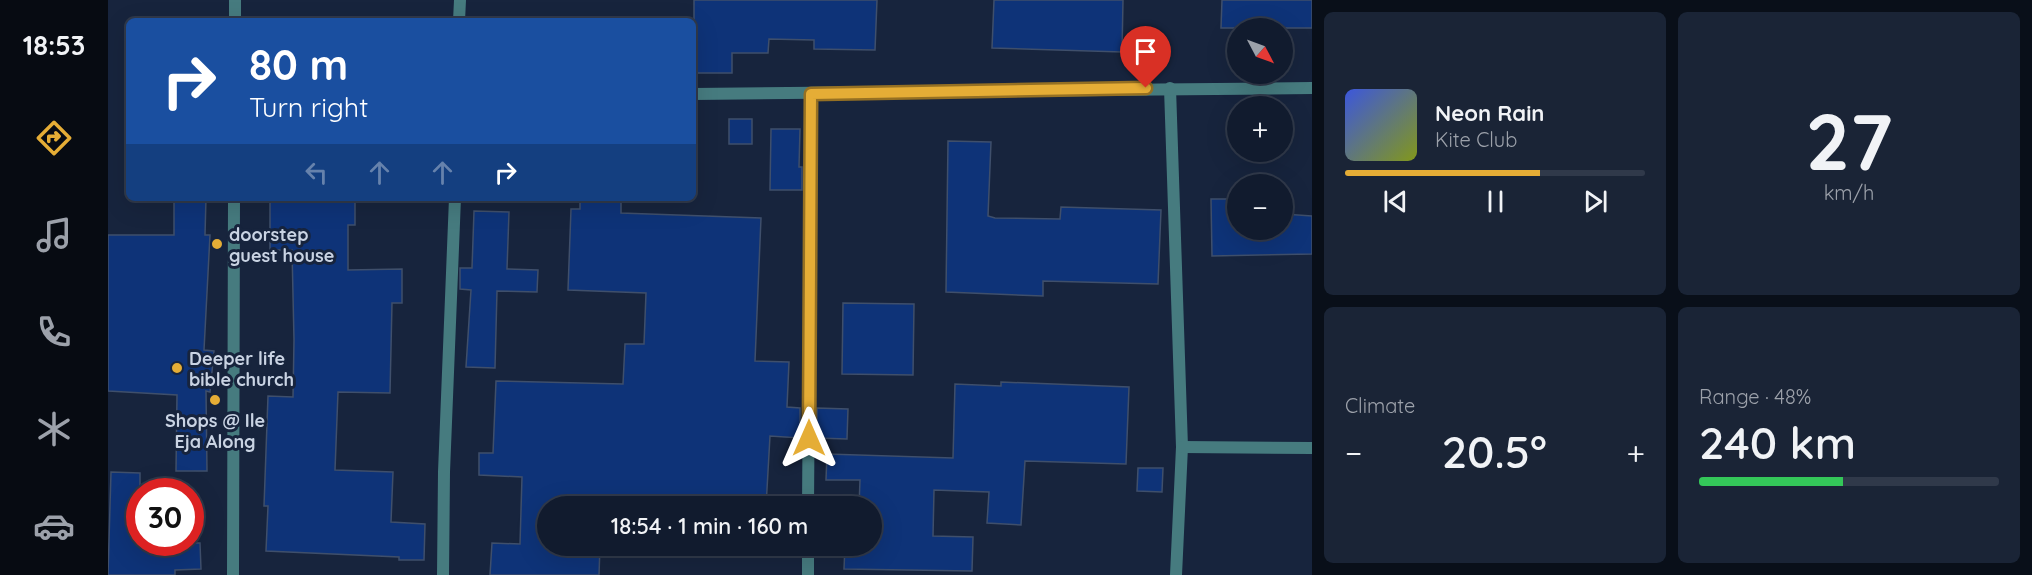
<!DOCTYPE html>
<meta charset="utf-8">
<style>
body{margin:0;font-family:Quicksand,sans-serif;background:#1a2436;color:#f1f3f6;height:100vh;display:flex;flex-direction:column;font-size:22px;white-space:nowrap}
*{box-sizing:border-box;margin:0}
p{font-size:20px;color:#9ca1aa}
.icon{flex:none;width:33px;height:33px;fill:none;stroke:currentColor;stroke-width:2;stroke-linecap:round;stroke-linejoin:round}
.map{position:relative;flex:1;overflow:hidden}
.details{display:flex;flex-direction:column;gap:12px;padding:12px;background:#090f19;width:720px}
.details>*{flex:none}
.banner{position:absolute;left:18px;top:18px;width:570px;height:183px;border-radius:9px;box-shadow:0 6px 24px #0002,0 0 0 2px #30394a;background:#1a4fa0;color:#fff;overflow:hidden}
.needle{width:39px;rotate:131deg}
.tools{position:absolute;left:1119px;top:18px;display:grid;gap:12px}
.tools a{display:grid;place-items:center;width:66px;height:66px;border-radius:50%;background:#111b2e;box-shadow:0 6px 24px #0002,0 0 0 2px #30394a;font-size:30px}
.speed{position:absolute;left:18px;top:478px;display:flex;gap:12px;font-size:30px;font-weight:700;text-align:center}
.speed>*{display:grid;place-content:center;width:78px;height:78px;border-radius:50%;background:#111b2e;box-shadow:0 6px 24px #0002,0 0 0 2px #30394a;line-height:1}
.speed .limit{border:9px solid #d22;background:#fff;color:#111}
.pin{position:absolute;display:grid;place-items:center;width:51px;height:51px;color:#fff;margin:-62px -26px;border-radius:50% 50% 50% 0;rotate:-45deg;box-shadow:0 0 6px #0007}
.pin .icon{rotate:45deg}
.me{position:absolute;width:66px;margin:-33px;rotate:0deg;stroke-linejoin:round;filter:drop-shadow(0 0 4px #0008)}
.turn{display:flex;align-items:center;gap:21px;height:126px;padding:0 24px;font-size:27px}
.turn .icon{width:78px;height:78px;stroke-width:2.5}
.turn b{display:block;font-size:42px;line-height:51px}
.lanes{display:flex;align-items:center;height:57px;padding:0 24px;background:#0003;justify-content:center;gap:30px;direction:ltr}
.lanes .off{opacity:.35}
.big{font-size:45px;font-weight:600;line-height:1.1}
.details .card{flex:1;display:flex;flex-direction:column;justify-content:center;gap:9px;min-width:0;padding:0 21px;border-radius:9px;background:#1a2436}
.details .dial{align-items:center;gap:0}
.dial b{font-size:78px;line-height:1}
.song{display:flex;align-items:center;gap:18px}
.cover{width:72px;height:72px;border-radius:9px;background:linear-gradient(135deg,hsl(230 70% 55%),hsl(70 70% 35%))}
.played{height:6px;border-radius:3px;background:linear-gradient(90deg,#e5ad36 65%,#30394a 65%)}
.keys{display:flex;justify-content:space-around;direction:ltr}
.heat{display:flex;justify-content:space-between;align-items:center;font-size:33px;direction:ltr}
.charge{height:9px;border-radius:4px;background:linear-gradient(90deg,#34c759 48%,#30394a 0)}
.details .tiles{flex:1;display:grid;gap:12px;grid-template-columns:repeat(2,1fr)}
.trip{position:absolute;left:429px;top:496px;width:345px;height:60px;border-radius:30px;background:#111b2e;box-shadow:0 6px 24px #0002,0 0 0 2px #30394a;font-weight:600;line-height:60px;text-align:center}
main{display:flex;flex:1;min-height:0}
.tabs{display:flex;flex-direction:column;width:108px;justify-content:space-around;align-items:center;background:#070b12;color:#9ca1aa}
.tabs .icon{width:42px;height:42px}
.tabs .selected{color:#e5ad36}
.tabs b{font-size:27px;color:#f1f3f6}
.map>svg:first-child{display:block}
.building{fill:#0e3378;stroke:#3f4f6b;stroke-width:1.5}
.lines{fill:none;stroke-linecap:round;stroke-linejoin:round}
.minor{stroke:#467b7f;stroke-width:12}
.tertiary{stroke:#467b7f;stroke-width:12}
.route-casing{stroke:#957023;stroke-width:15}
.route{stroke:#e5ad36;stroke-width:10}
.poi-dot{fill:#e5ad36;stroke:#17243d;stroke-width:2}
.labels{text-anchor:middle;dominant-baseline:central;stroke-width:6;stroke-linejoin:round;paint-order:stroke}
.poi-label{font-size:18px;font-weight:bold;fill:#c9d3e3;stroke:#17243d;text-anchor:start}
</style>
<main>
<nav class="tabs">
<b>18:53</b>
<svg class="icon selected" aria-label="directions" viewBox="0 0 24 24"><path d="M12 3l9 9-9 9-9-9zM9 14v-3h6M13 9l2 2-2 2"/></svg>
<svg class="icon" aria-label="music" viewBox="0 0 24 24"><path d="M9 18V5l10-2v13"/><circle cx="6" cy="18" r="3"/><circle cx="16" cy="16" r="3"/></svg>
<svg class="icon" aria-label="phone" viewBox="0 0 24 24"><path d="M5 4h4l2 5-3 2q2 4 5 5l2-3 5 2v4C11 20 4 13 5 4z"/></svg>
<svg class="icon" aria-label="climate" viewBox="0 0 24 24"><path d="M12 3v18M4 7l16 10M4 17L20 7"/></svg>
<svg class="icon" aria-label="car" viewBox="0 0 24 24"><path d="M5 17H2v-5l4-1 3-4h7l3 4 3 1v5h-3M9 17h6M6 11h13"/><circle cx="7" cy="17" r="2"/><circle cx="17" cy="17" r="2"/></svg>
</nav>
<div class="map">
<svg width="1204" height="575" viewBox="0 0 1204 575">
<rect width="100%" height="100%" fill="#17243d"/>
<g class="building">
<polygon points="586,0 769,0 767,50 706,49 706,40 661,39 660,53 624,53 624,73 586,73"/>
<polygon points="886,0 1015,0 1014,52 884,48"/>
<polygon points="1114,0 1204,0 1204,28 1113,28"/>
<rect x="621" y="119" width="23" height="25"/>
<polygon points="663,129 692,129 691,167 694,167 694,190 662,190"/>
<polygon points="840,141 883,142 880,216 887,218 952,219 953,207 1053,210 1050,284 935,281 935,296 838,292"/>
<polygon points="66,198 98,198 97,235 102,235 96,350 106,351 102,392 98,391 99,471 68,471 69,395 0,391 0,235 66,235"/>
<polygon points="162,198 247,198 247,225 240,225 240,270 294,269 294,303 284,303 282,393 230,392 227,470 285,472 283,522 317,524 316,560 291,560 291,557 158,551 160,506 156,506 160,396 185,397 186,340 184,250 162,250"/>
<polygon points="472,198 513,198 513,213 653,218 647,361 681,362 679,407 692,408 692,438 662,436 658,507 440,507 440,546 492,546 491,575 382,575 384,543 412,544 414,477 371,475 371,453 385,453 388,381 515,384 517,344 536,344 538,293 460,290 463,209 472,209"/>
<polygon points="1103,199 1130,199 1130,230 1174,230 1176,214 1204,216 1204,254 1104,256"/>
<polygon points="366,211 401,212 399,269 430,270 429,292 389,291 387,368 358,367 363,290 352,289 352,268 364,268"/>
<polygon points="735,303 806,304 805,375 734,374"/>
<polygon points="893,382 1021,387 1018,464 917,461 913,525 879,523 881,492 826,490 825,536 865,537 864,571 736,569 737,546 764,546 764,507 751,507 752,480 718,480 719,454 845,458 847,384 893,386"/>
<polygon points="709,408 740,409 739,439 709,438"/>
<polygon points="1030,468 1055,468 1054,492 1029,491"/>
<polygon points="3,472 32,473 32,543 92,543 93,569 67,570 67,575 0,575"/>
</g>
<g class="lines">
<g class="minor">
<polyline points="351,21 352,0"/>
<polyline points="1062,88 1074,447 1068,575"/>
<polyline points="585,94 1204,88"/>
<polyline points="1074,447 1204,448"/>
<polyline points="700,507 703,94"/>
<polyline points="335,575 336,472 347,198"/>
<polyline points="700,575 700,546"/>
</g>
<g class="tertiary">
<polyline points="127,21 127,0"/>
<polyline points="125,575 126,198"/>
</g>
</g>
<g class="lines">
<defs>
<polyline id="route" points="701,438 703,94 1038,88"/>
</defs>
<use href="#route" class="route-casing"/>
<use href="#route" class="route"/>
</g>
<g class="poi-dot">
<circle cx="109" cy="244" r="6"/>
<circle cx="69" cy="368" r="6"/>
<circle cx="107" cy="400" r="6"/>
</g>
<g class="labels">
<g class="poi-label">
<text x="121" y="234">doorstep<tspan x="121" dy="21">guest house</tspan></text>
<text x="81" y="358">Deeper life<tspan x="81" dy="21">bible church</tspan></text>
<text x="107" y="420" text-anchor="middle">Shops @ Ile<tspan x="107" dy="21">Eja Along</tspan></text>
</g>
</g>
</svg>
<div class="tools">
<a><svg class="needle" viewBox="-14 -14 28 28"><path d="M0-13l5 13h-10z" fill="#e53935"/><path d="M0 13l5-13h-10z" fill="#9ca1aa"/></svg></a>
<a>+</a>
<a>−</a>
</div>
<div class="speed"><div class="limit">30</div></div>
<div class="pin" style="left:1038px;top:88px;background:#d93025"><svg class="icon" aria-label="arrive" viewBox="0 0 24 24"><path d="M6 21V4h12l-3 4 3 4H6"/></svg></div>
<svg class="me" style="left:701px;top:438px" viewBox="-20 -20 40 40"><path d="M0-17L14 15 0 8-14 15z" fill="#e5ad36" stroke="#fff" stroke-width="4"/></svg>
<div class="trip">18:54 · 1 min · 160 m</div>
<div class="banner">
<div class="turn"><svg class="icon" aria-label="right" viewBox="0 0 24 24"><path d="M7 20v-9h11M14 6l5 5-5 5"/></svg><div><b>80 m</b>Turn right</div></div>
<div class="lanes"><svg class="icon off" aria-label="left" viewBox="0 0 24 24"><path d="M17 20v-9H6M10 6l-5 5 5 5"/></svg><svg class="icon off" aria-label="ahead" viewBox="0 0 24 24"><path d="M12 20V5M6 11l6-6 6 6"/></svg><svg class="icon off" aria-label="ahead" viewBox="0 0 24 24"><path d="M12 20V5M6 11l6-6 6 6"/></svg><svg class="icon" aria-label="right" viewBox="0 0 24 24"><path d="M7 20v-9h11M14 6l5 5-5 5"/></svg></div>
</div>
</div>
<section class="details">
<div class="tiles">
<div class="card">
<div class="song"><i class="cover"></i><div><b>Neon Rain</b><p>Kite Club</p></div></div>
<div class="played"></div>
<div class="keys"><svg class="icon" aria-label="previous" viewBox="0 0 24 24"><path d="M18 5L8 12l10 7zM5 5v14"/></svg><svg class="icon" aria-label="pause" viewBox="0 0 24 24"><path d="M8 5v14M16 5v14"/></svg><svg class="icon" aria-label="next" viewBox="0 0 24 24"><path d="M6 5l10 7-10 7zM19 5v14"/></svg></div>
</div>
<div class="card dial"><b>27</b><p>km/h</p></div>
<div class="card"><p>Climate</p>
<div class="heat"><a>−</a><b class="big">20.5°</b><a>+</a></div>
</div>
<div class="card"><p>Range · 48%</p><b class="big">240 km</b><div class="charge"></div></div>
</div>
</section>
</main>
